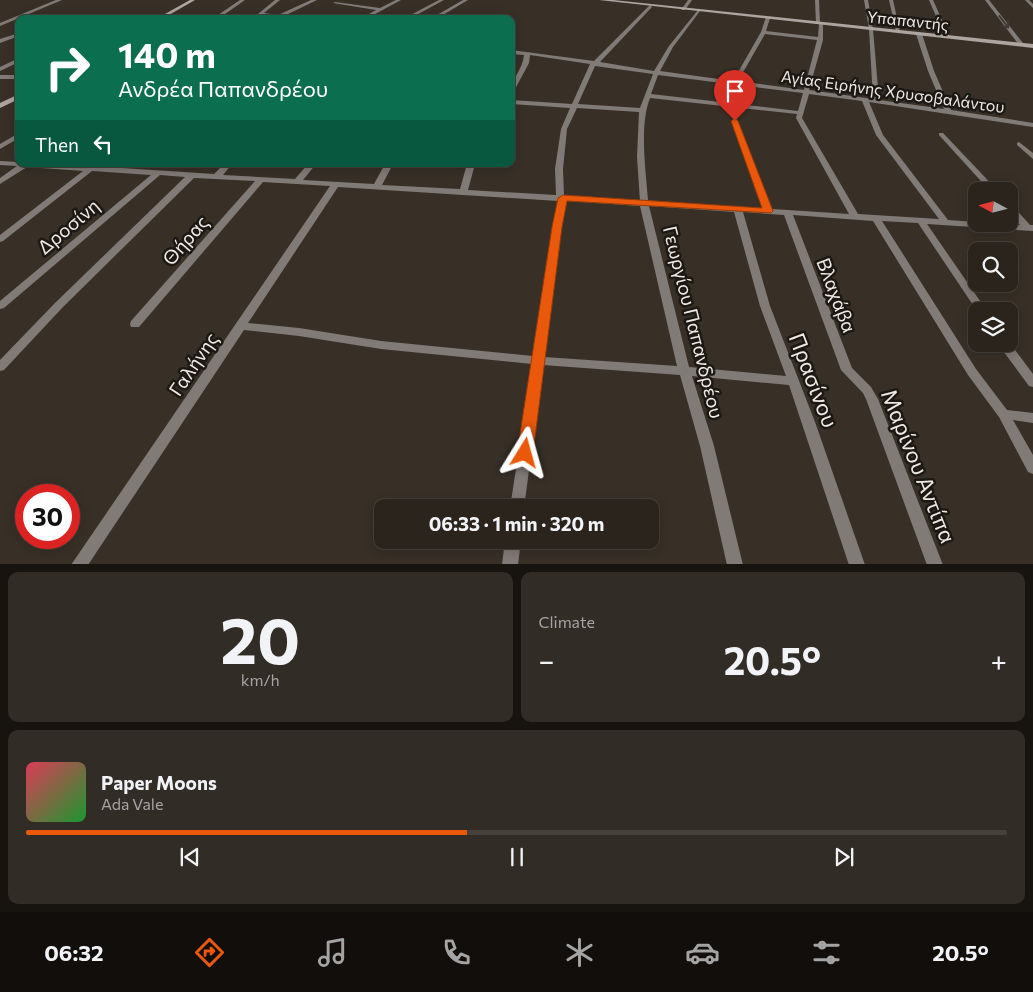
<!DOCTYPE html>
<meta charset="utf-8">
<style>
body{margin:0;font-family:Commissioner,sans-serif;background:#322c26;color:#f1f3f6;height:100vh;display:flex;flex-direction:column;font-size:19px;white-space:nowrap}
*{box-sizing:border-box;margin:0}
p{font-size:16px;color:#a5a4a4}
.icon{flex:none;width:28px;height:28px;fill:none;stroke:currentColor;stroke-width:2;stroke-linecap:round;stroke-linejoin:round}
.map{position:relative;height:564px;overflow:hidden}
.panel{display:flex;flex-direction:column;gap:8px;padding:8px;background:#171410;flex:1}
.panel>*{flex:none}
.guide{position:absolute;left:15px;top:15px;width:500px;height:152px;border-radius:10px;box-shadow:0 2px 12px #0003,0 0 0 1px #46413b;background:#0b6e4f;color:#fff;overflow:hidden}
.needle{width:32px;rotate:277deg}
.buttons{position:absolute;left:968px;top:182px;display:grid;gap:10px}
.buttons a{display:grid;place-items:center;width:50px;height:50px;border-radius:10px;background:#2a241d;box-shadow:0 2px 12px #0003,0 0 0 1px #46413b;font-size:25px}
.speed{position:absolute;left:15px;top:484px;display:flex;gap:10px;font-size:25px;font-weight:700;text-align:center}
.speed>*{display:grid;place-content:center;width:65px;height:65px;border-radius:50%;background:#2a241d;box-shadow:0 2px 12px #0003,0 0 0 1px #46413b;line-height:1}
.speed .limit{border:8px solid #d22;background:#fff;color:#111}
.pin{position:absolute;display:grid;place-items:center;width:42px;height:42px;color:#fff;margin:-51px -21px;border-radius:50% 50% 50% 0;rotate:-45deg;box-shadow:0 0 5px #0007}
.pin .icon{rotate:45deg}
.me{position:absolute;width:55px;margin:-28px;rotate:8deg;stroke-linejoin:round;filter:drop-shadow(0 0 4px #0008)}
.turn{display:flex;align-items:center;gap:18px;height:105px;padding:0 20px;font-size:22px}
.turn .icon{width:65px;height:65px;stroke-width:2.5}
.turn b{display:block;font-size:35px;line-height:42px}
.then{display:flex;align-items:center;height:48px;padding:0 20px;background:#0003;gap:10px;font-size:19px}
.big{font-size:38px;font-weight:700;line-height:1.1}
.panel .widget{flex:1;display:flex;flex-direction:column;justify-content:center;gap:8px;min-width:0;padding:0 18px;border-radius:10px;background:#322c26}
.panel .dial{align-items:center;gap:0}
.dial b{font-size:65px;line-height:1}
.song{display:flex;align-items:center;gap:15px}
.cover{width:60px;height:60px;border-radius:8px;background:linear-gradient(135deg,hsl(350 70% 55%),hsl(130 70% 35%))}
.played{height:5px;border-radius:2px;background:linear-gradient(90deg,#ea580c 45%,#46413b 45%)}
.keys{display:flex;justify-content:space-around;direction:ltr}
.heat{display:flex;justify-content:space-between;align-items:center;font-size:28px;direction:ltr}
.panel .tiles{flex:1;display:grid;gap:8px;grid-template-columns:1fr 1fr}
.widget:last-child{grid-column:span 2}
.trip{position:absolute;left:374px;top:499px;width:285px;height:50px;border-radius:10px;background:#2a241d;box-shadow:0 2px 12px #0003,0 0 0 1px #46413b;font-weight:700;line-height:50px;text-align:center}
.tabs{display:flex;height:80px;justify-content:space-around;align-items:center;background:#110e0c;color:#a5a4a4}
.tabs .icon{width:35px;height:35px}
.tabs .active{color:#ea580c}
.tabs b{font-size:22px;color:#f1f3f6}
.map>svg:first-child{display:block}
.lines{fill:none;stroke-linecap:round;stroke-linejoin:round}
.lane{fill:#817b78;fill-rule:evenodd}
.street{fill:#817b78;fill-rule:evenodd}
.secondary{fill:#aea5a0;fill-rule:evenodd}
.oneway{stroke:#3f3b38}
.route{fill:#ea580c;stroke:#983908}
.labels{text-anchor:middle;dominant-baseline:central;stroke-width:5;stroke-linejoin:round;paint-order:stroke}
.far-street-label{font-size:16px;fill:#eee9e3;stroke:#1c1915}
.street-label{font-size:19px;fill:#eee9e3;stroke:#1c1915}
.near-street-label{font-size:22px;fill:#eee9e3;stroke:#1c1915}
</style>
<div class="map">
<svg width="1033" height="565" viewBox="0 0 1033 565">
<rect width="100%" height="100%" fill="#383027"/>
<g class="lines">
<polygon class="lane" points="1019,142 1033,153 1033,159 1017,145 1017,143"/>
<g class="street">
<polygon points="56,0 62,0 0,26 0,23"/>
<polygon points="240,0 245,0 218,19 212,19"/>
<polygon points="275,0 280,0 264,13 278,15 311,0 317,0 284,16 300,19 261,16 257,19 252,19"/>
<polygon points="396,0 401,0 366,19 360,19 376,10 333,3 335,2 380,8"/>
<polygon points="439,0 444,0 409,19 403,19"/>
<polygon points="463,0 468,0 436,19 430,19"/>
<polygon points="688,0 692,0 685,10 681,10"/>
<path d="M815,0H819L820,23L823,24V40L809,90L873,99L869,29L864,0H868L873,29L879,100L944,109L928,71L916,34L919,32L922,34L934,71L951,110L1033,123V127L869,102L883,135L948,220L976,222V224L1020,225L1009,212V204L1012,205L1030,225H1033V231L927,224L987,311H977L918,223L882,221L976,369L1007,410L1033,413V423L1013,420L1033,455V474L1028,472L999,417L968,375L873,221L793,215L852,368L871,387L878,399L943,565H927L866,399L863,393L841,370L784,215L743,212L770,306L815,422L865,565H849L789,385L692,376L714,446L743,565H727L700,446L680,375L543,365L524,508H510L532,364L381,349L299,336L244,330L88,565H71L330,186L263,182L139,327H131L130,324L131,321L255,181L194,178L63,307L4,370L0,371V360L55,303L185,177L160,175L4,308L0,309V301L151,175L92,171L3,241L0,242V235L83,171L27,167L0,184V178L17,166L0,165V161L19,162V164L91,166L214,174L224,164H232L223,175L295,179L308,164H316L303,180L374,184L385,164H393L382,185L460,189L467,164H475L468,190L556,195L555,169L561,129L570,108L511,104V100L572,104L590,64L530,55L529,63L514,91L511,93C511,79 523,69 524,55L511,54V50L594,61L650,5L652,7L600,62L654,71L669,46L698,10L700,11L673,47L660,71L733,81L761,32L766,17L770,18L766,31L818,37L819,24L816,23ZM765,34L817,40L804,90L738,81ZM595,66L653,74L640,108L578,104ZM658,75L803,93L798,111L651,94ZM809,94L862,101L876,135L939,219L858,214L802,118ZM650,98L797,114L796,118L849,214L772,209L738,121L735,119L732,121L763,208L648,201C646,171 639,126 650,98ZM577,108L639,112L637,157L640,201L564,196L563,169L567,129ZM338,187L558,201L553,227L533,356L381,341L299,328L248,323ZM567,201L640,206L677,366L544,357L561,227ZM649,206L734,212L760,306L786,376L689,367Z"/>
<polygon points="889,0 893,0 900,32 896,31"/>
<polygon points="929,0 933,0 950,38 945,37"/>
<polygon points="985,0 989,0 1023,43 1023,45 1019,45"/>
<polygon points="1025,0 1029,0 1033,4 1033,8"/>
<polygon points="19,33 19,36 0,43 0,39"/>
<polygon points="19,58 19,62 0,71 0,67"/>
<rect x="0" y="75" width="19" height="4"/>
<polygon points="19,133 19,138 0,149 0,144"/>
<polygon points="939,133 943,133 998,191 990,191 939,135"/>
<polygon points="1009,342 1033,374 1033,387 1029,386 998,344 1009,344"/>
<polygon points="505,540 521,540 518,565 502,565"/>
</g>
<g class="secondary">
<polygon points="190,0 195,0 162,19 156,19"/>
<polygon points="599,0 613,0 1033,44 1033,48"/>
<polygon points="19,94 19,99 0,108 0,103"/>
</g>
</g>
<defs><path id="oneway-shaft" d="M-6 0H5M1.5-3L5.5 0L1.5 3" fill="none" stroke-width="1.6" stroke-linecap="round" stroke-linejoin="round" transform="scale(1.25)"/></defs>
<use class="oneway" href="#oneway-shaft" transform="translate(1004 22) rotate(52)"/>
<polygon class="route" points="735,118 738,121 773,211 771,213 567,201 562,227 533,453 531,457 525,459 520,457 517,453 552,227 558,198 563,195 762,208 731,121"/>
<g class="labels">
<g class="far-street-label">
<text transform="translate(908 20) rotate(6)">Υπαπαντής</text>
<text transform="translate(893 91) rotate(8)">Αγίας Ειρήνης Χρυσοβαλάντου</text>
</g>
<g class="street-label">
<text transform="translate(68 226) rotate(-40)">Δροσίνη</text>
<text transform="translate(185 240) rotate(-49)">Θήρας</text>
<text transform="translate(837 295) rotate(69)">Βλαχάβα</text>
<text transform="translate(694 322) rotate(76)">Γεωργίου Παπανδρέου</text>
<text transform="translate(193 364) rotate(-56)">Γαλήνης</text>
</g>
<g class="near-street-label">
<text transform="translate(814 380) rotate(69)">Πρασίνου</text>
<text transform="translate(919 466) rotate(68)">Μαρίνου Αντίπα</text>
</g>
</g>
</svg>
<div class="buttons">
<a><svg class="needle" viewBox="-14 -14 28 28"><path d="M0-13l5 13h-10z" fill="#e53935"/><path d="M0 13l5-13h-10z" fill="#a5a4a4"/></svg></a>
<a><svg class="icon" aria-label="search" viewBox="0 0 24 24"><circle cx="10" cy="10" r="6"/><path d="M15 15l6 6"/></svg></a>
<a><svg class="icon" aria-label="layers" viewBox="0 0 24 24"><path d="M12 4l9 5-9 5-9-5zM3 14l9 5 9-5"/></svg></a>
</div>
<div class="speed"><div class="limit">30</div></div>
<div class="pin" style="left:735px;top:121px;background:#d93025"><svg class="icon" aria-label="arrive" viewBox="0 0 24 24"><path d="M6 21V4h12l-3 4 3 4H6"/></svg></div>
<svg class="me" style="left:525px;top:453px" viewBox="-20 -20 40 40"><path d="M0-17L14 15 0 8-14 15z" fill="#ea580c" stroke="#fff" stroke-width="4"/></svg>
<div class="trip">06:33 · 1 min · 320 m</div>
<div class="guide">
<div class="turn"><svg class="icon" aria-label="right" viewBox="0 0 24 24"><path d="M7 20v-9h11M14 6l5 5-5 5"/></svg><div><b>140 m</b>Ανδρέα Παπανδρέου</div></div>
<div class="then">Then<svg class="icon" aria-label="left" viewBox="0 0 24 24"><path d="M17 20v-9H6M10 6l-5 5 5 5"/></svg></div>
</div>
</div>
<section class="panel">
<div class="tiles">
<div class="widget dial"><b>20</b><p>km/h</p></div>
<div class="widget"><p>Climate</p>
<div class="heat"><a>−</a><b class="big">20.5°</b><a>+</a></div>
</div>
<div class="widget">
<div class="song"><i class="cover"></i><div><b>Paper Moons</b><p>Ada Vale</p></div></div>
<div class="played"></div>
<div class="keys"><svg class="icon" aria-label="previous" viewBox="0 0 24 24"><path d="M18 5L8 12l10 7zM5 5v14"/></svg><svg class="icon" aria-label="pause" viewBox="0 0 24 24"><path d="M8 5v14M16 5v14"/></svg><svg class="icon" aria-label="next" viewBox="0 0 24 24"><path d="M6 5l10 7-10 7zM19 5v14"/></svg></div>
</div>
</div>
</section>
<nav class="tabs">
<b>06:32</b>
<svg class="icon active" aria-label="directions" viewBox="0 0 24 24"><path d="M12 3l9 9-9 9-9-9zM9 14v-3h6M13 9l2 2-2 2"/></svg>
<svg class="icon" aria-label="music" viewBox="0 0 24 24"><path d="M9 18V5l10-2v13"/><circle cx="6" cy="18" r="3"/><circle cx="16" cy="16" r="3"/></svg>
<svg class="icon" aria-label="phone" viewBox="0 0 24 24"><path d="M5 4h4l2 5-3 2q2 4 5 5l2-3 5 2v4C11 20 4 13 5 4z"/></svg>
<svg class="icon" aria-label="climate" viewBox="0 0 24 24"><path d="M12 3v18M4 7l16 10M4 17L20 7"/></svg>
<svg class="icon" aria-label="car" viewBox="0 0 24 24"><path d="M5 17H2v-5l4-1 3-4h7l3 4 3 1v5h-3M9 17h6M6 11h13"/><circle cx="7" cy="17" r="2"/><circle cx="17" cy="17" r="2"/></svg>
<svg class="icon" aria-label="filters" viewBox="0 0 24 24"><path d="M4 7h16M4 17h16"/><circle cx="9" cy="7" r="2"/><circle cx="15" cy="17" r="2"/></svg>
<b>20.5°</b>
</nav>
